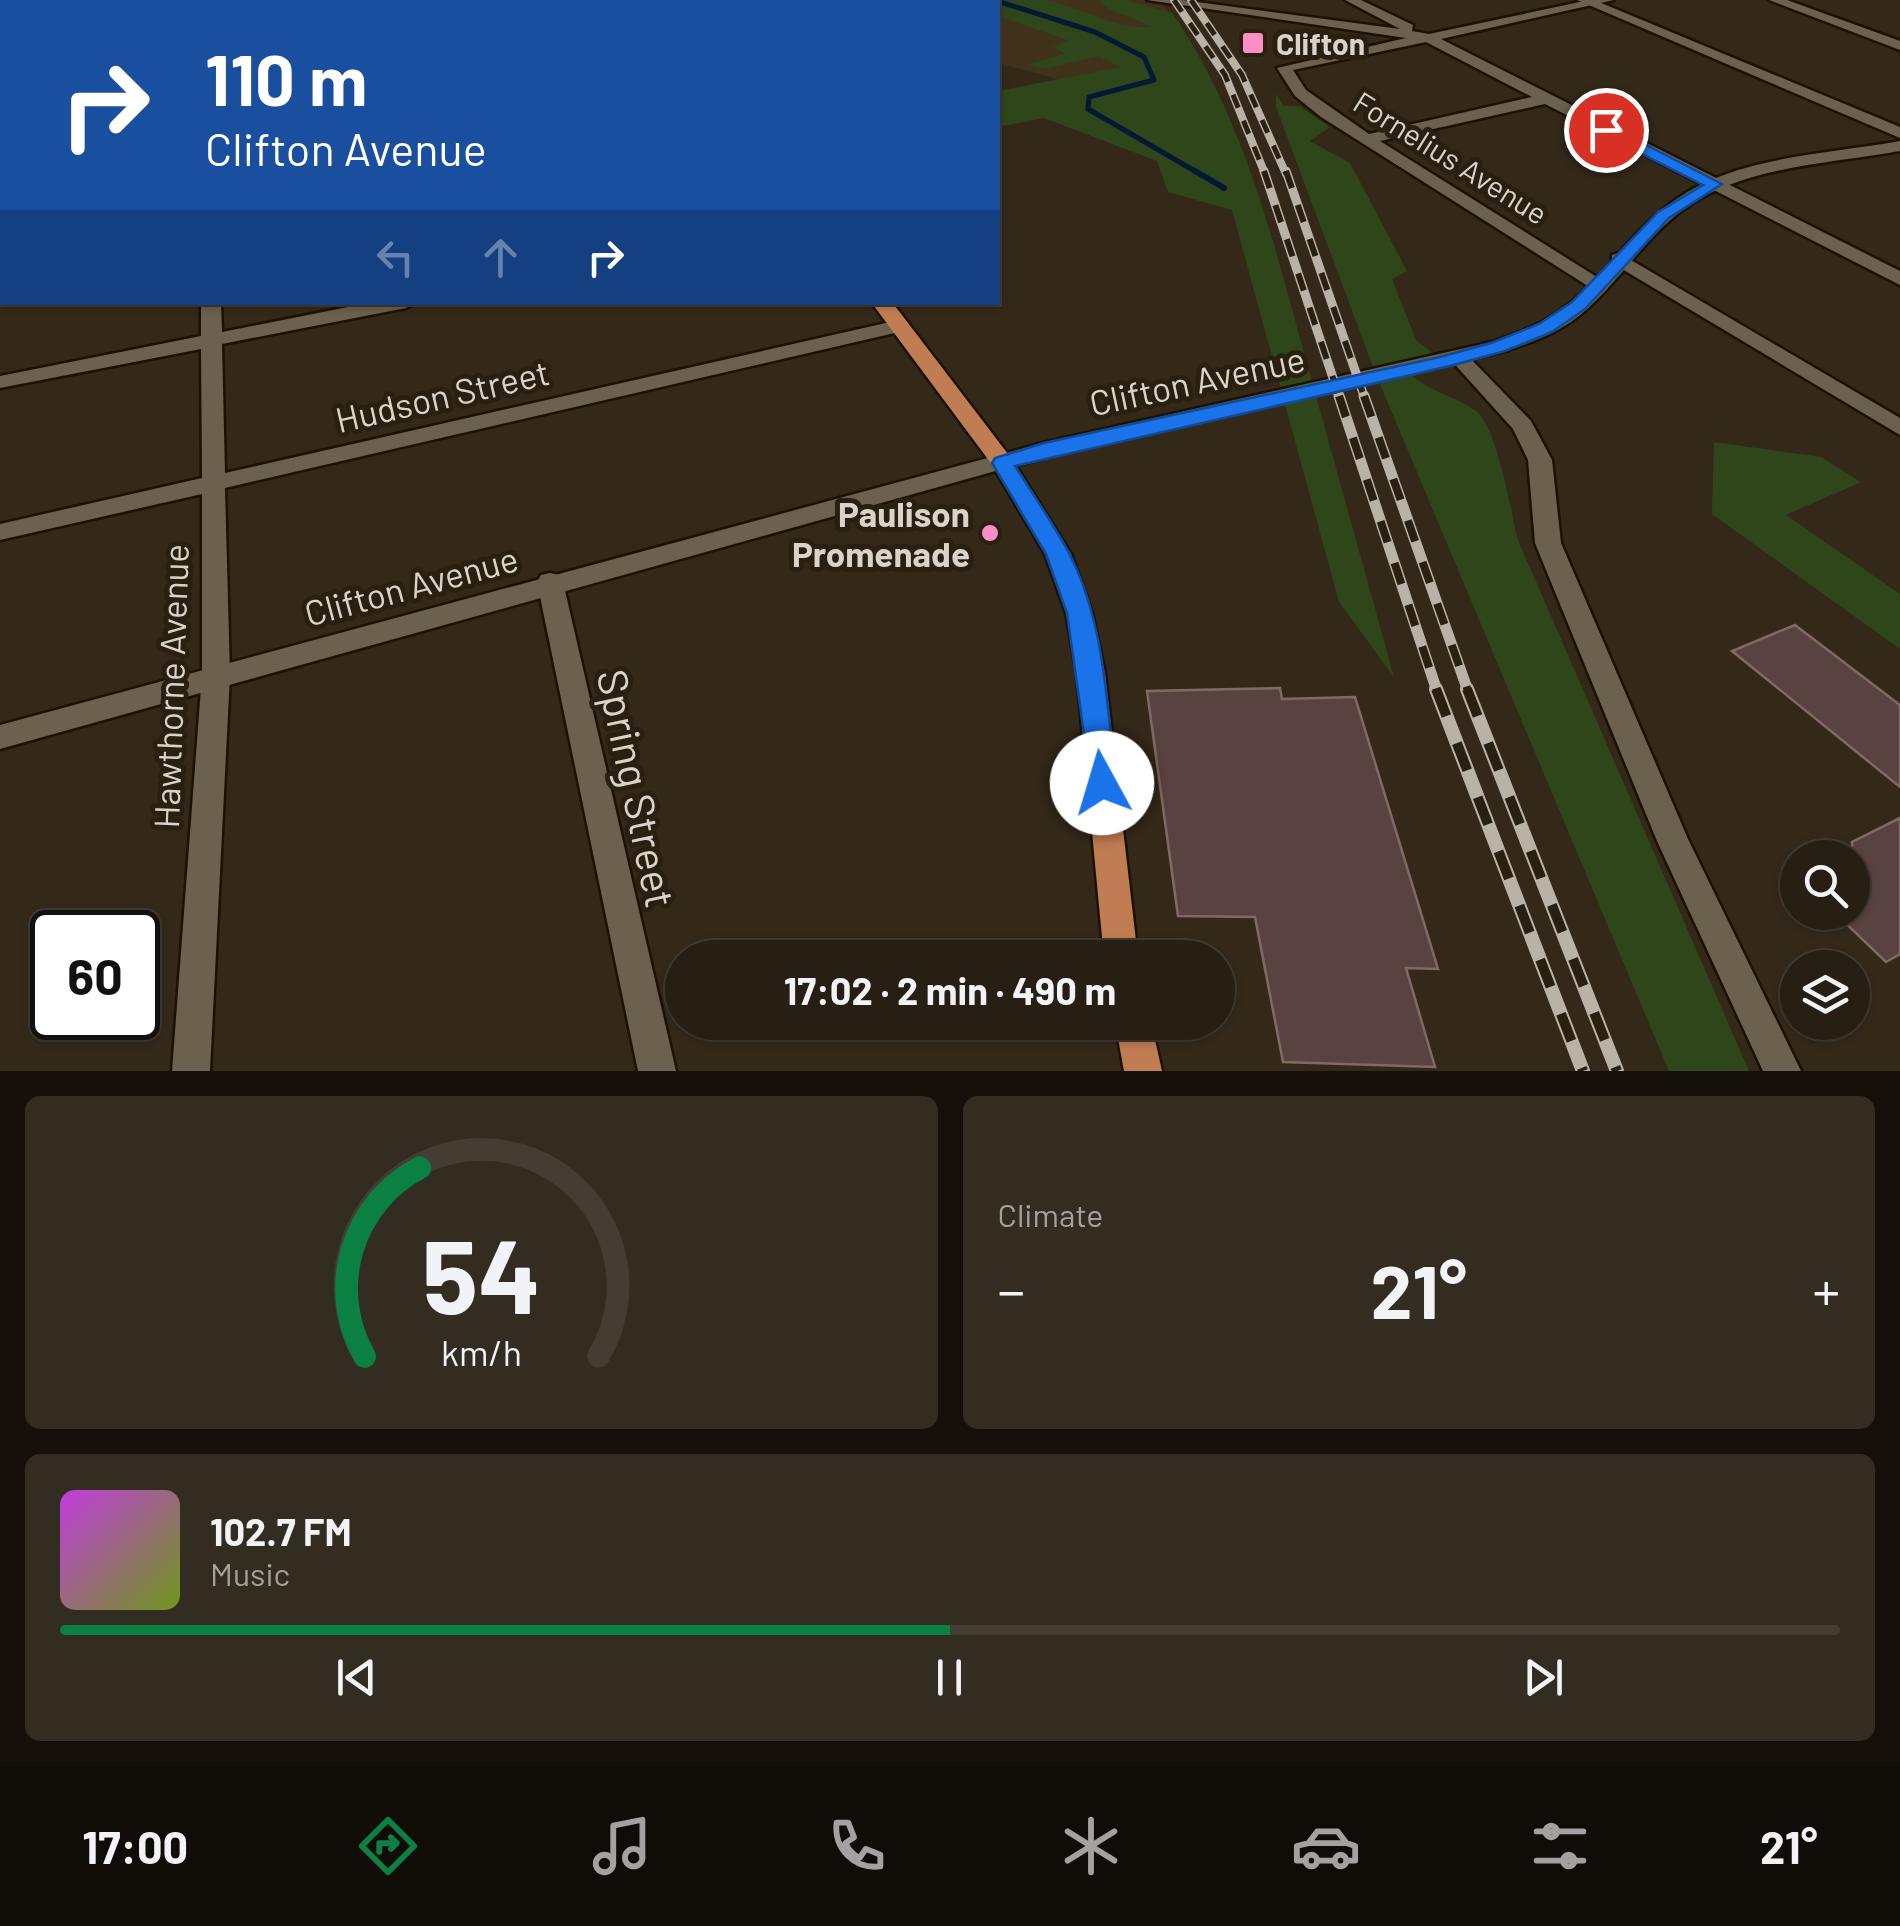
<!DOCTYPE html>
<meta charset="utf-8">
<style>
body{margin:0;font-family:Barlow,sans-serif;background:#332c21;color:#f1f3f6;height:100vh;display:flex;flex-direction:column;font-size:38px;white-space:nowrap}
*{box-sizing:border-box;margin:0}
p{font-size:32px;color:#a4a2a0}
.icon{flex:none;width:55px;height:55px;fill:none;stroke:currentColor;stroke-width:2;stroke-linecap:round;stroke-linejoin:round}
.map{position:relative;height:1071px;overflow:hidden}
.details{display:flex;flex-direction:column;gap:25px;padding:25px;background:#15110a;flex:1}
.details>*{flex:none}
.top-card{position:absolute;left:0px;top:0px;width:1000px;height:305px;box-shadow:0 2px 8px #0004,0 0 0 2px #433d33;background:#1a4fa0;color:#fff;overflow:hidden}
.buttons{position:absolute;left:1780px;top:840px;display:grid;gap:20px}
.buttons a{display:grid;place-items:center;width:90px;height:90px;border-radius:50%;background:#271f13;box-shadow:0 2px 8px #0004,0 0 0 2px #433d33;font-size:50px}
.speed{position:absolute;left:30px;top:910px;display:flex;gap:20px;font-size:50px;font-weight:700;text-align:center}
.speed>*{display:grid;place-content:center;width:130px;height:130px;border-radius:50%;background:#271f13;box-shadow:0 2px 8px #0004,0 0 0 2px #433d33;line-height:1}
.speed .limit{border:5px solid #111;border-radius:15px;background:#fff;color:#111}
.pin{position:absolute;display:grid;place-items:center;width:85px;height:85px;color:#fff;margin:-42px;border:5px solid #fff;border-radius:50%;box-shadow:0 2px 10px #0007}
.me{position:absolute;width:110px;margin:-55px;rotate:354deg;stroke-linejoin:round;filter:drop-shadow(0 0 8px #0008)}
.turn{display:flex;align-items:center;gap:35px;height:210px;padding:0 40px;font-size:45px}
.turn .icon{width:130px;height:130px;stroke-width:2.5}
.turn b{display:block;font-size:70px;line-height:85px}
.lanes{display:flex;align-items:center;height:95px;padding:0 40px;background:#0003;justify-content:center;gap:50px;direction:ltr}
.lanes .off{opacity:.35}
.big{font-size:75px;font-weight:700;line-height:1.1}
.details .card{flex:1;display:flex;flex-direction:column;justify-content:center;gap:15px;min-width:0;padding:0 35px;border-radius:15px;background:#332c21}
.details .dial{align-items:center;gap:0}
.dial svg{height:260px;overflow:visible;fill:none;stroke:#433d33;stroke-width:7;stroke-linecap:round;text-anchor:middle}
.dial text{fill:#f1f3f6;stroke:none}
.song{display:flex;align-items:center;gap:30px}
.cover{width:120px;height:120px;border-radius:15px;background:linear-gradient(135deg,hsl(290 70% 55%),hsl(80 70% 35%))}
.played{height:10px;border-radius:5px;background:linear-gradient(90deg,#0b8043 50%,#433d33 50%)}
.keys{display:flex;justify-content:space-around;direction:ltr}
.heat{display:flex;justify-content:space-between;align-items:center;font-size:55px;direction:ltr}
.details .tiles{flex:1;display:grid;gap:25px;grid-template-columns:1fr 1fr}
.card:last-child{grid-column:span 2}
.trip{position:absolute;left:665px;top:940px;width:570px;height:100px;border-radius:50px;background:#271f13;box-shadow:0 2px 8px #0004,0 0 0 2px #433d33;font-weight:700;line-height:100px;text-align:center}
.tabs{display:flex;height:160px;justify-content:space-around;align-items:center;background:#100c08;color:#a4a2a0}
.tabs .icon{width:70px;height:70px}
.tabs .current{color:#0b8043}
.tabs b{font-size:45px;color:#f1f3f6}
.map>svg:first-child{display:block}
.built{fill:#41321c}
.green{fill:#2f461a}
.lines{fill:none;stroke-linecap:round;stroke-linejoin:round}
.stream-far1{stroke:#031934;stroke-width:5}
.stream{stroke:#031934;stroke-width:6}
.building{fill:#594340;stroke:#816966;stroke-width:2.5}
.street-casing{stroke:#1b1204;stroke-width:5}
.secondary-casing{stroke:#1b1204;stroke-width:5}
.primary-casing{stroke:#1b1204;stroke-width:5}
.street{fill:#6c604e;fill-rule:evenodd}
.secondary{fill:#6c604e;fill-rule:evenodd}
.primary{fill:#c07d53;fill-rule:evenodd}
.rail-far3-casing{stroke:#bab2a7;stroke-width:8}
.rail-far2-casing{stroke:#bab2a7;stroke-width:9}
.rail-far1-casing{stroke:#bab2a7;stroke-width:11}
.rail-casing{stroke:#bab2a7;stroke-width:14}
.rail-far3{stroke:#2a2010;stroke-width:5;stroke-dasharray:14;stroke-linecap:butt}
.rail-far2{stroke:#2a2010;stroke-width:6;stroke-dasharray:18;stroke-linecap:butt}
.rail-far1{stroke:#2a2010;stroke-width:8;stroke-dasharray:22;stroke-linecap:butt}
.rail{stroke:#2a2010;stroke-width:10;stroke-dasharray:29;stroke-linecap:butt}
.route{fill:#1a73e8;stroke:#114b97;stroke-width:2.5}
.poi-dot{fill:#fb8fc5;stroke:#2a2010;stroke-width:4}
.labels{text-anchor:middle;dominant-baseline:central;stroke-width:10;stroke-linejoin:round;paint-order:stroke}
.far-poi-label{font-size:30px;font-weight:bold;fill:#dad3c9;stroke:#2a2010;text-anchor:start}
.far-street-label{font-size:30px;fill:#dad3c9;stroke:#2a2010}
.street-label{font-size:35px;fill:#dad3c9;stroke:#2a2010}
.poi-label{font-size:35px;font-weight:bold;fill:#dad3c9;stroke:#2a2010;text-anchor:end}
.near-street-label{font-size:42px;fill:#dad3c9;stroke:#2a2010}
</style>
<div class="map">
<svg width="1900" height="1071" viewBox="0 0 1900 1071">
<rect width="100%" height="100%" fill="#342919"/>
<polygon class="built" points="651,0 1159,0 1179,23 1204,64 1118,68 1061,80 998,63 998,2"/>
<g class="green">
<polygon points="0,0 641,0 642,2 2,2 0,51"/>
<path d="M948,0C978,0 1014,0 1044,0C1081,7 1114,30 1151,27C1134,15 1113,17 1099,0H1125L1172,13C1242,114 1272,236 1304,353C1334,461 1364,569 1394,677L1339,602L1232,210L1168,192L1157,161L1044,118L998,127V91L1121,67L1099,56L1045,69L1027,65L1065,53L1053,47L1068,40L998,16V2Z"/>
<path d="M1276,94L1284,106H1299L1330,127L1310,141L1350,163L1407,271L1392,279L1416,340L1443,362L1408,371C1428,393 1453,394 1476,411C1497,427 1511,510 1517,538L1749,1071H1669L1377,377L1276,107Z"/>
<polygon points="1714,442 1821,457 1861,482 1786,515 1900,594 1900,649 1712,514"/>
</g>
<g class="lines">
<polyline class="stream-far1" points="994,0 1095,32 1144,57 1154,80 1089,97 1088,109 1200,174"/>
<polyline class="stream" points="1195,171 1224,188"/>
</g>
<g class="building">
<polygon points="1795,625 1900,705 1900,787 1732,651"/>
<polygon points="1280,688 1282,699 1355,697 1438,969 1406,968 1435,1067 1283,1062 1255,917 1178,916 1147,691"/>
<polygon points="1900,818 1900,954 1886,962 1834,912 1852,912 1852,842"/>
</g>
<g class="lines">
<defs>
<g id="street">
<path d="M1147,0H1182L1400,29L1345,0H1361L1413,25L1412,31L1429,34L1589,0H1614L1441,39L1900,271V285L1545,104L1380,141L1608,284L1605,288H1591L1321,117L1295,96L1277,68L1406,38ZM1426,42L1532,97L1369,134L1306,90L1293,70Z"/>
<polygon points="1769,0 1787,0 1900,41 1900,50"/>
<polygon points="2,101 2,111 0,112 0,102"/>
<polygon points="2,130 2,146 0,147 0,131"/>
<rect x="0" y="174" width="2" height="10"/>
<polygon points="1619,253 1900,418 1900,435 1612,263 1612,255"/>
<polygon points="2,263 2,275 0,276 0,264"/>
<polygon points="201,302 221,302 222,332 373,302 416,302 406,308 222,344 225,473 899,320 909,326 899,332 225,488 230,675 210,1071 172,1071 202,675 202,494 0,540 0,524 202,478 201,349 0,388 0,376 201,336"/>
<polygon points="1459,352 1466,354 1531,421 1552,460 1561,543 1688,839 1801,1071 1763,1071 1657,841 1535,543 1528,460 1513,429 1449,358"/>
<polygon points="550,573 559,575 563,582 676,1071 638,1071 537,582 541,575"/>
</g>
<g id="secondary">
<polygon points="1577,0 1594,0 1900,127 1900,138"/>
<path d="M1900,141V151C1833,163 1753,166 1694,202C1650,230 1624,276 1586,310C1563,331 1534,342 1505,351L1046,457L0,749V725L1043,443L1492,342C1519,333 1546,323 1568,305C1608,273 1635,227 1678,198C1739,156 1829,154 1900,141Z"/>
</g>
<g id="primary">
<polygon points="635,0 647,0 648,2 636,2"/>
<polygon points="871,302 892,302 1011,458 1071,554 1092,613 1105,674 1138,958 1104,958 1077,674 1066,613 1045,554 993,466"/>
<polygon points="1115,1022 1151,1022 1162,1071 1124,1071"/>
</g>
</defs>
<use href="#street" class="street-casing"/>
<use href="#secondary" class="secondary-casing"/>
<use href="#primary" class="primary-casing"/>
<use href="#street" class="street"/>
<use href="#secondary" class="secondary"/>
<use href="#primary" class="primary"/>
<defs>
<g id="rail-far3">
<polyline points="1174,0 1225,75 1265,174"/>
<polyline points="1191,0 1242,75 1286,174"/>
</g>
<g id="rail-far2">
<polyline points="1264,171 1340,399"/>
<polyline points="1286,171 1365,399"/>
</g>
<g id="rail-far1">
<polyline points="1339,396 1437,691"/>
<polyline points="1364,396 1468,691"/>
</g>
<g id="rail">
<polyline points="1436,689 1583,1071"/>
<polyline points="1467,689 1617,1071"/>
</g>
</defs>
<use href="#rail-far3" class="rail-far3-casing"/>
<use href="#rail-far2" class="rail-far2-casing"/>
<use href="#rail-far1" class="rail-far1-casing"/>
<use href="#rail" class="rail-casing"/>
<use href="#rail-far3" class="rail-far3"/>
<use href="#rail-far2" class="rail-far2"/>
<use href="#rail-far1" class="rail-far1"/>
<use href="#rail" class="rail"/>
</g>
<path class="route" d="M1601,127H1611L1722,184L1669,218L1585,309L1552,332L1505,351L1450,366L1015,466C1033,494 1052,522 1068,551C1105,621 1107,707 1116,783L1112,791L1102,795L1092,791L1067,613L1046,554L992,463L995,458L1044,443L1440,357L1491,343L1539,324L1572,302L1658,212L1703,185L1601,133Z"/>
<g class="poi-dot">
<rect x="1241" y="31" width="24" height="24" rx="5"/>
<circle cx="990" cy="533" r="10"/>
</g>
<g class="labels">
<g class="far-poi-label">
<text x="1276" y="43">Clifton</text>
</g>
<g class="far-street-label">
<text transform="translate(1451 157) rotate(32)">Fornelius Avenue</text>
</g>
<g class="street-label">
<text transform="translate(1197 380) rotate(-12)">Clifton Avenue</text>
<text transform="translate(442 395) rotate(-13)">Hudson Street</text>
<text transform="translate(411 585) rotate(-15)">Clifton Avenue</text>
<text transform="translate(170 686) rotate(-88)">Hawthorne Avenue</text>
</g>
<g class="poi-label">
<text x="970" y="513">Paulison<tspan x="970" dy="40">Promenade</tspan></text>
</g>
<g class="near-street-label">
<text transform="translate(638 788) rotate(78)">Spring Street</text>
</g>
</g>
</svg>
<div class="buttons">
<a><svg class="icon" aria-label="search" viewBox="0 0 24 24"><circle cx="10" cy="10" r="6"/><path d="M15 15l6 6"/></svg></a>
<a><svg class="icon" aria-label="layers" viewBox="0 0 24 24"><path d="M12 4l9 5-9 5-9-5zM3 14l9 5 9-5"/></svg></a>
</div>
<div class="speed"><div class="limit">60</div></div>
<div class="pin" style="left:1606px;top:130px;background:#d93025"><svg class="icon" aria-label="arrive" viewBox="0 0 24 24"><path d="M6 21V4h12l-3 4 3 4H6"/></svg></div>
<svg class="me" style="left:1102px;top:783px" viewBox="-20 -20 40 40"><circle r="19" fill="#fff"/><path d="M0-13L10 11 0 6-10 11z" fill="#1a73e8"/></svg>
<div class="trip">17:02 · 2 min · 490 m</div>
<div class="top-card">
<div class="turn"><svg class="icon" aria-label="right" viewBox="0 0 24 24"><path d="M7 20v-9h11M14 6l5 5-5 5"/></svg><div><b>110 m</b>Clifton Avenue</div></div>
<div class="lanes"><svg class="icon off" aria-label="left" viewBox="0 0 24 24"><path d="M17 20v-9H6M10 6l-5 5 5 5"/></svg><svg class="icon off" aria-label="ahead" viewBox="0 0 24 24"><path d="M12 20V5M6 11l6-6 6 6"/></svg><svg class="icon" aria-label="right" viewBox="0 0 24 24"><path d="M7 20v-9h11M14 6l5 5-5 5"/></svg></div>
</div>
</div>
<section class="details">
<div class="tiles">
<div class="card dial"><svg viewBox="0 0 100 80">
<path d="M14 69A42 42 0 1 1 86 69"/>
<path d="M14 69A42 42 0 0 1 31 11" stroke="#0b8043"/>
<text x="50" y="56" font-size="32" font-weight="700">54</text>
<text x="50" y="72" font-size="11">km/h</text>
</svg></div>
<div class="card"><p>Climate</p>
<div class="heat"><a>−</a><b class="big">21°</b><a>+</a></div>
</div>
<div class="card">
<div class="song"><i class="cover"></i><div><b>102.7 FM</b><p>Music</p></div></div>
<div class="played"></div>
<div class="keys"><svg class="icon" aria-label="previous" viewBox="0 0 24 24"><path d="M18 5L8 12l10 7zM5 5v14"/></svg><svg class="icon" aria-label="pause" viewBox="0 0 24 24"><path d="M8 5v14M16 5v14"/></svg><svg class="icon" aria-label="next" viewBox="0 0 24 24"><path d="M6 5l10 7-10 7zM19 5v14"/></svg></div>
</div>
</div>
</section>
<nav class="tabs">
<b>17:00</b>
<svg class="icon current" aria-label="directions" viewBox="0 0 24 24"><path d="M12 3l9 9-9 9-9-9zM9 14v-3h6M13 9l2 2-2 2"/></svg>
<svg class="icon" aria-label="music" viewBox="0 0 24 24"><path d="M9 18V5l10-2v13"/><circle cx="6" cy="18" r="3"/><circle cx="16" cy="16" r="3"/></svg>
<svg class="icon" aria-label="phone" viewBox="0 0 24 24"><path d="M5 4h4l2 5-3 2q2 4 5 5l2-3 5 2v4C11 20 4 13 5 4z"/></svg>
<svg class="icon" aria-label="climate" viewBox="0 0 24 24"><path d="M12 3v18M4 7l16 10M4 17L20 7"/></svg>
<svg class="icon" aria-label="car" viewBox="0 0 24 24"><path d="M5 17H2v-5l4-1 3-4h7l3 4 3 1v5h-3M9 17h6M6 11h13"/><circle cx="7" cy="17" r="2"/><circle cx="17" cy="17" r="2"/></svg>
<svg class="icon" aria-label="filters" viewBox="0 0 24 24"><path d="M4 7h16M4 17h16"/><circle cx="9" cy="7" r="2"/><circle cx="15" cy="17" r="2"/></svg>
<b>21°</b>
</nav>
